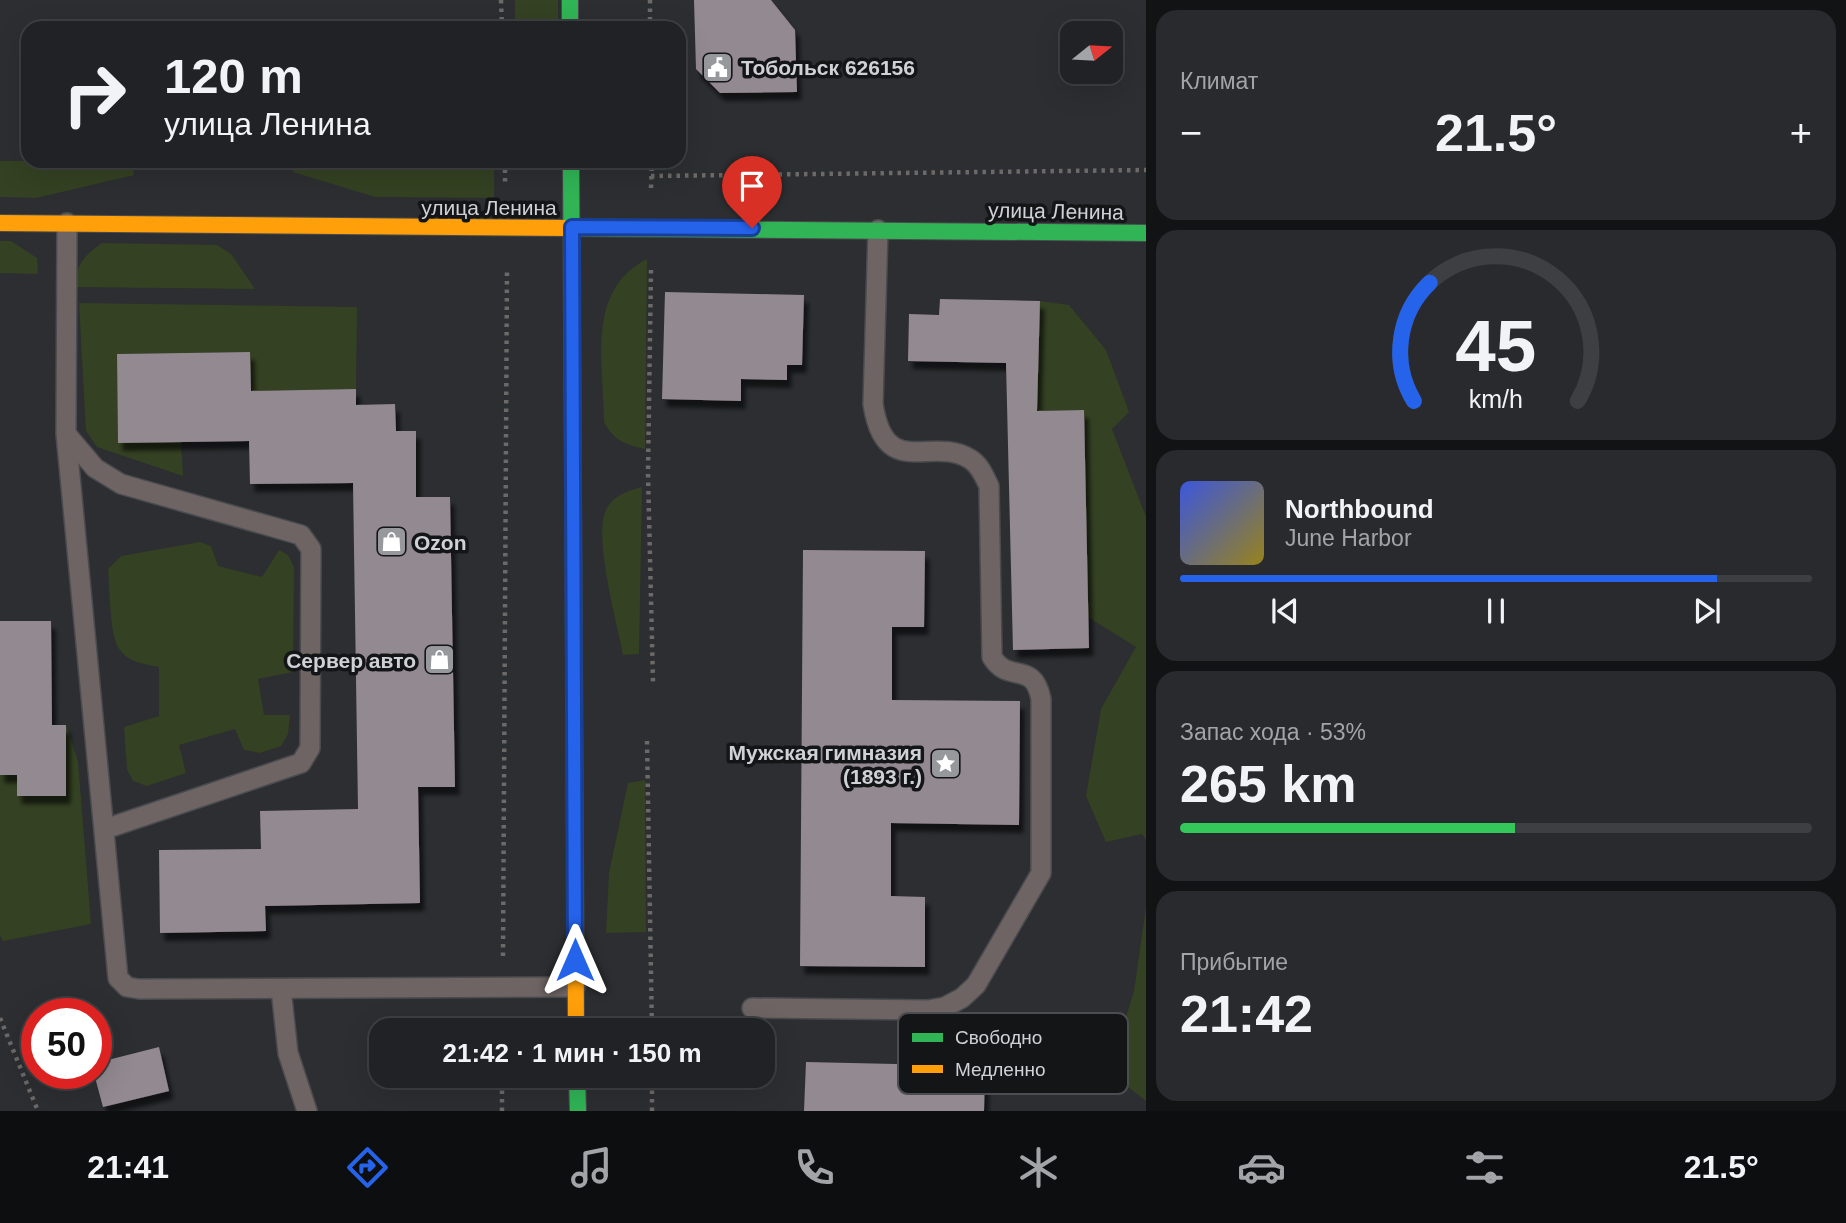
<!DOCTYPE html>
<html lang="ru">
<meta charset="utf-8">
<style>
body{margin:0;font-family:Arial,sans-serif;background:#292a2d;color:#f1f3f6;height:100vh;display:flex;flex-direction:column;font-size:26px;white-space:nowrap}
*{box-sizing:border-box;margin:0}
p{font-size:23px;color:#a2a4a7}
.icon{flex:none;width:38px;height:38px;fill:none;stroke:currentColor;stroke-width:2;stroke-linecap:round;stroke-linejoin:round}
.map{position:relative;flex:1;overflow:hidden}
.panel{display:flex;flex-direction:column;gap:10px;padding:10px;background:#121314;width:700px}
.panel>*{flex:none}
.top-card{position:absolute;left:21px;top:21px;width:665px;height:147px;border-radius:21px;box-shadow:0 7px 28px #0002,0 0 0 2px #3e3f42;background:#212225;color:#f1f3f6;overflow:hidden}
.needle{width:46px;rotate:72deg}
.buttons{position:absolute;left:1060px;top:21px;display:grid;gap:14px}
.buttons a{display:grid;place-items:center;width:63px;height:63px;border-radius:14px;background:#212225;box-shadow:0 7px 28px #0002,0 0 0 2px #3e3f42;font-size:35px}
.speed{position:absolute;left:21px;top:998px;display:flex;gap:14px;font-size:35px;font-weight:700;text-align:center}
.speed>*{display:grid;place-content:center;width:91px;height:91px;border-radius:50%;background:#212225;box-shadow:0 7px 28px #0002,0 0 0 2px #3e3f42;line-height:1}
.speed .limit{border:10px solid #d22;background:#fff;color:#111}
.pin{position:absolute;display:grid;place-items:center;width:60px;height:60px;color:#fff;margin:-72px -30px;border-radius:50% 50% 50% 0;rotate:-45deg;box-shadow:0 0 7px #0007}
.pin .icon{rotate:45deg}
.me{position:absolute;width:77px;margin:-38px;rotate:0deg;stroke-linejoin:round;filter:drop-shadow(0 0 5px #0008)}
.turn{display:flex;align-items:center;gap:24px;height:147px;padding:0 28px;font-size:32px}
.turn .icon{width:91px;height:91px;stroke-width:2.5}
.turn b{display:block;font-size:49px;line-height:60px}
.big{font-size:52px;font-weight:700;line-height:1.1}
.panel .tile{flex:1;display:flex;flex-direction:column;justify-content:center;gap:10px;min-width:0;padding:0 24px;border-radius:21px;background:#292a2d}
.panel .dial{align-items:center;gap:0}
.dial svg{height:182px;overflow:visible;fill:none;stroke:#3e3f42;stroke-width:7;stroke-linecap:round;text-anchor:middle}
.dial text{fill:#f1f3f6;stroke:none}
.song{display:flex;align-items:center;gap:21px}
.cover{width:84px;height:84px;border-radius:10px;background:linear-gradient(135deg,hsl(230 70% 55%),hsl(50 70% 35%))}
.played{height:7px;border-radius:4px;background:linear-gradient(90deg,#2563eb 85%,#3e3f42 85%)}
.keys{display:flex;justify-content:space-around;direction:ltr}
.heat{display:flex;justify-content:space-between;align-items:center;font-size:38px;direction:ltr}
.charge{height:10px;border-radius:5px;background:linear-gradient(90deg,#34c759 53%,#3e3f42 0)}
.trip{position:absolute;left:369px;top:1018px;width:406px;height:70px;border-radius:21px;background:#212225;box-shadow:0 7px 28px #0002,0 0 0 2px #3e3f42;font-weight:700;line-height:70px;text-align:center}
.menu{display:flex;height:112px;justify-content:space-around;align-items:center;background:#0d0e0f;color:#a2a4a7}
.menu .icon{width:49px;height:49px}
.menu .active{color:#2563eb}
.menu b{font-size:32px;color:#f1f3f6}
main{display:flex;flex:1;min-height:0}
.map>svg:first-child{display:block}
.green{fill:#344122}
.building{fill:#938990;filter:url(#shadow)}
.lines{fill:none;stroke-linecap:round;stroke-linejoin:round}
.lane-casing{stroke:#4a4b4e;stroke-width:22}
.fast-casing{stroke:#4a4b4e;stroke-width:18}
.slow-casing{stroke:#4a4b4e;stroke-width:18}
.path{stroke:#6d6968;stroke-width:4.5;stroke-dasharray:3.5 5;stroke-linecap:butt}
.lane{stroke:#6d6463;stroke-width:19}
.fast{stroke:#30b455;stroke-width:16}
.slow{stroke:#ff9f0a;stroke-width:16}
.route-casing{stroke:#184099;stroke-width:18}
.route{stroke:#2563eb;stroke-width:12}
.labels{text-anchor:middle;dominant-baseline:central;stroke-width:7;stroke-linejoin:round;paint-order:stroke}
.poi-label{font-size:21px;font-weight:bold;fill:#d0d1d4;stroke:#141517;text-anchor:start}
.street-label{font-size:21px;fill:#d0d1d4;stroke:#141517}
.key{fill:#141517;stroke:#4c4d50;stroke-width:2}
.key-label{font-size:19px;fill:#d0d1d4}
</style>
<main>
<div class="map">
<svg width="1146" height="1111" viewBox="0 0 1146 1111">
<defs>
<filter id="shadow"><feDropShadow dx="4.5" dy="8" stdDeviation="2" flood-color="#0009"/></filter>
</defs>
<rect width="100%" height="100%" fill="#2c2e31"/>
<g class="green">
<rect x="515" y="0" width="43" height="28"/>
<polygon points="0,161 132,161 134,175 36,198 0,197"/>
<polygon points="293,161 494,162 494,198 375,197 293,172"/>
<polygon points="0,241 11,241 37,258 38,274 0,273"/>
<path d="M102,243L217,245L231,254L255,289L74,287C76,265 84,255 102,243Z"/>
<path d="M647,259L645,449C626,445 613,440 604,422C604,363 585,291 647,259Z"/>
<polygon points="1040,301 1069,305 1106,350 1129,412 1112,429 1146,517 1146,840 1142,834 1106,842 1086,796 1101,709 1136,647 1088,617 1084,410 1036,411"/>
<polygon points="79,303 357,307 356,389 251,391 250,352 117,354 118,442 181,442 183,476 97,447 86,431"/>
<path d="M642,487L639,654L623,655C617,623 593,537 606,510C613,495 628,491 642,487Z"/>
<path d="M200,542L211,546L218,566L262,577L279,550L288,555L294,567L293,672L258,679L264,715H290L288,734L281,746L260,753L244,750L235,729L179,745L186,773L147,786L133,781L127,769L124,727L159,716V667C145,664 129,663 120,650C109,637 110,588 108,569L121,556Z"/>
<polygon points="66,725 78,762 91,924 3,941 0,935 0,775 17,775 65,796"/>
<polygon points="645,780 646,932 606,933 609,873 628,783"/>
<polygon points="1146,907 1146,1101 1113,1075 1082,1072 1071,1048 1091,1017 1126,1017 1134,991"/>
</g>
<g class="building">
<polygon points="694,0 771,0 795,30 797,92 720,93 696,69"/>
<polygon points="665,292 804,295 802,365 787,365 787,380 741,379 741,401 662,399"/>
<polygon points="940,299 1040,301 1037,411 1084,410 1089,648 1013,650 1006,363 908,361 909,314 939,315"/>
<polygon points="250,352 251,391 356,389 356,405 395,404 396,431 416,431 416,497 450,497 455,787 418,787 420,903 265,906 266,931 160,933 159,850 261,849 260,811 358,809 353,483 250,484 249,441 118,443 117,354"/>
<polygon points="803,550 925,551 924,627 892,627 892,700 1020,701 1019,825 891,823 891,896 925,897 925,967 800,966"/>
<polygon points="0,621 51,621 52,725 66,725 66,796 17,796 17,775 0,775"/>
<polygon points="159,1047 169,1091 103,1107 96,1081 96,1063"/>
<polygon points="806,1062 985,1066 984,1111 804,1111"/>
</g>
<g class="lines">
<defs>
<g id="lane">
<polyline points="67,223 66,434 118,978 127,987 139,989 575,987"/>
<polyline points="67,435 95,468 121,484 301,535 311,549 310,748 301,763 105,829"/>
<polyline points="281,989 288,1053 307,1111"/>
<path d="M752,1008L928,1010L945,1007L962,998L976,985L1041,873V699C1033,659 1009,685 992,657L989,486C984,476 980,465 970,459C932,435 885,482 873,404L878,230"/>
</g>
<g id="fast">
<polyline points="570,0 570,28"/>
<polyline points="571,161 574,662"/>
<polyline points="569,228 1146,233"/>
<polyline points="577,1076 578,1111"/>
</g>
<g id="slow">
<polyline points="0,223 569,228"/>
<polyline points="574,662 576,1031"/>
</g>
</defs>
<use href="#lane" class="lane-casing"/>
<use href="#fast" class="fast-casing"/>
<use href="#slow" class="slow-casing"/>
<g class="path">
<polyline points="501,0 502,28"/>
<polyline points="650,0 650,28"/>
<polyline points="505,161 505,186"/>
<polyline points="651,176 1146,170"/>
<polyline points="651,188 652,161"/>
<polyline points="651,270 648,473 653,682"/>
<polyline points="647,741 652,1031"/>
<polyline points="503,956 507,269"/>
<polyline points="0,1018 38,1111"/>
<polyline points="502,1031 503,1018"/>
<polyline points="502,1111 502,1076"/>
<polyline points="652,1111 652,1076"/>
</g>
<use href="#lane" class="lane"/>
<use href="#fast" class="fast"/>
<use href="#slow" class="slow"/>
</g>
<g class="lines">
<defs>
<polyline id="route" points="575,960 572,227 752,228"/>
</defs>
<use href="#route" class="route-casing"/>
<use href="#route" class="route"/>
</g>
<defs>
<symbol id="civic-square" viewBox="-11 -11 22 22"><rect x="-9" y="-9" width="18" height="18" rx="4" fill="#97989b" stroke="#141517"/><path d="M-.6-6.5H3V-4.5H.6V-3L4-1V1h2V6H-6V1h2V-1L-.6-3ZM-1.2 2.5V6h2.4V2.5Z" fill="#fff"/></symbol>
<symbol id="shop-square" viewBox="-11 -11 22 22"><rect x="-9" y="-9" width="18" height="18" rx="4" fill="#97989b" stroke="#141517"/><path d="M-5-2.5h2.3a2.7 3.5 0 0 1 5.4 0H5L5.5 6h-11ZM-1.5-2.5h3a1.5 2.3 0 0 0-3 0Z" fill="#fff"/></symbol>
<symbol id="sight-square" viewBox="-11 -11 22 22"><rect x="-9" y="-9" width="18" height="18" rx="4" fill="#97989b" stroke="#141517"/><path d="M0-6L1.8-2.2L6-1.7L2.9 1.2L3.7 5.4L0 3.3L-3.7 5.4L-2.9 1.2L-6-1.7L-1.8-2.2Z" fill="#fff"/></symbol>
</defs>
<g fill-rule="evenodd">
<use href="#civic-square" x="700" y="50" width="35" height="35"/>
<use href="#shop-square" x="374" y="524" width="35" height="35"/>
<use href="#shop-square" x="422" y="642" width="35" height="35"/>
<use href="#sight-square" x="928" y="746" width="35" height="35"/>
</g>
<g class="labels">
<g class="poi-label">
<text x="741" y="67">Тобольск 626156</text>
<text x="414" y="542">Ozon</text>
<text x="416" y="660" text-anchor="end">Сервер авто</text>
<text x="922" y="752" text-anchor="end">Мужская гимназия<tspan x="922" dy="24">(1893 г.)</tspan></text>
</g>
<g class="street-label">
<text x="489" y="207">улица Ленина</text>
<text transform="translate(1056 211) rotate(1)">улица Ленина</text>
</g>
</g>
<rect x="898" y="1013" width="230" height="81" rx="10" class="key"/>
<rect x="912" y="1033" width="31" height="9" fill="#30b455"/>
<rect x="912" y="1065" width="31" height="8" fill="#ff9f0a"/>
<g class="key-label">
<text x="955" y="1044">Свободно</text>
<text x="955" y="1076">Медленно</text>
</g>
</svg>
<div class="buttons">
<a><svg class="needle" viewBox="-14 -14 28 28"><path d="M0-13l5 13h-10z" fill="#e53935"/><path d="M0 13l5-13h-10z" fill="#a2a4a7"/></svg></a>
</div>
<div class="speed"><div class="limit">50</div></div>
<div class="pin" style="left:752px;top:228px;background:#d93025"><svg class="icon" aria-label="arrive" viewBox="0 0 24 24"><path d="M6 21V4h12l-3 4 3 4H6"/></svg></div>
<svg class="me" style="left:575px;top:960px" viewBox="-20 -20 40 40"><path d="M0-17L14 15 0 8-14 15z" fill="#2563eb" stroke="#fff" stroke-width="4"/></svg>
<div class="trip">21:42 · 1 мин · 150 m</div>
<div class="top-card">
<div class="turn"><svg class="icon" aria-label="right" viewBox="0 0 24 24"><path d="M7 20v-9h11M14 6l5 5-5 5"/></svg><div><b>120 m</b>улица Ленина</div></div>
</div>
</div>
<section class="panel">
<div class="tile"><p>Климат</p>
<div class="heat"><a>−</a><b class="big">21.5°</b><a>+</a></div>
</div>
<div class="tile dial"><svg viewBox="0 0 100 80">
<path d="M14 69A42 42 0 1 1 86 69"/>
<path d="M14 69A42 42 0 0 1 21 17" stroke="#2563eb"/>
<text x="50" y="56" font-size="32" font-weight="700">45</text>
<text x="50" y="72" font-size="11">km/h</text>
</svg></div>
<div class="tile">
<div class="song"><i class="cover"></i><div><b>Northbound</b><p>June Harbor</p></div></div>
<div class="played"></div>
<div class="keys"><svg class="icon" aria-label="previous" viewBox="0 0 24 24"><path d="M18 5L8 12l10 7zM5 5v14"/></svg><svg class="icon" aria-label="pause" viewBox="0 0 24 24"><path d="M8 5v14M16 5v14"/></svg><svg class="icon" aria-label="next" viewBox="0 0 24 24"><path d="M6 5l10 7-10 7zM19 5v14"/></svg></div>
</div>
<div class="tile"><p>Запас хода · 53%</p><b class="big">265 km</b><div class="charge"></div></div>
<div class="tile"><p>Прибытие</p><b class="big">21:42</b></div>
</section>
</main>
<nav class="menu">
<b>21:41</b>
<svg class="icon active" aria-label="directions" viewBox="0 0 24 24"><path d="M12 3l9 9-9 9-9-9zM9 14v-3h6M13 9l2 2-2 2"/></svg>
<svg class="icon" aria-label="music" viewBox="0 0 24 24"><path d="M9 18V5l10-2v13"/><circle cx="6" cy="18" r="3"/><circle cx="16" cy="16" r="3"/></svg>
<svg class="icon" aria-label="phone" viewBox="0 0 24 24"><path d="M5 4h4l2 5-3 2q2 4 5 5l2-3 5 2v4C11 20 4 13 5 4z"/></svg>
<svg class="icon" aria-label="climate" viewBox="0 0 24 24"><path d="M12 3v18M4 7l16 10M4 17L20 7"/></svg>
<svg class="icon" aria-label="car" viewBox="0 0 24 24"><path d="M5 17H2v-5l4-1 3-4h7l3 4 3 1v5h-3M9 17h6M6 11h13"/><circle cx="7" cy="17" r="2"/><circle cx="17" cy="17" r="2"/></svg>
<svg class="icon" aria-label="filters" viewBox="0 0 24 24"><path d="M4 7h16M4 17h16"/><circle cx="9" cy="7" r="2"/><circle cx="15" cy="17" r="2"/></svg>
<b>21.5°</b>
</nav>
